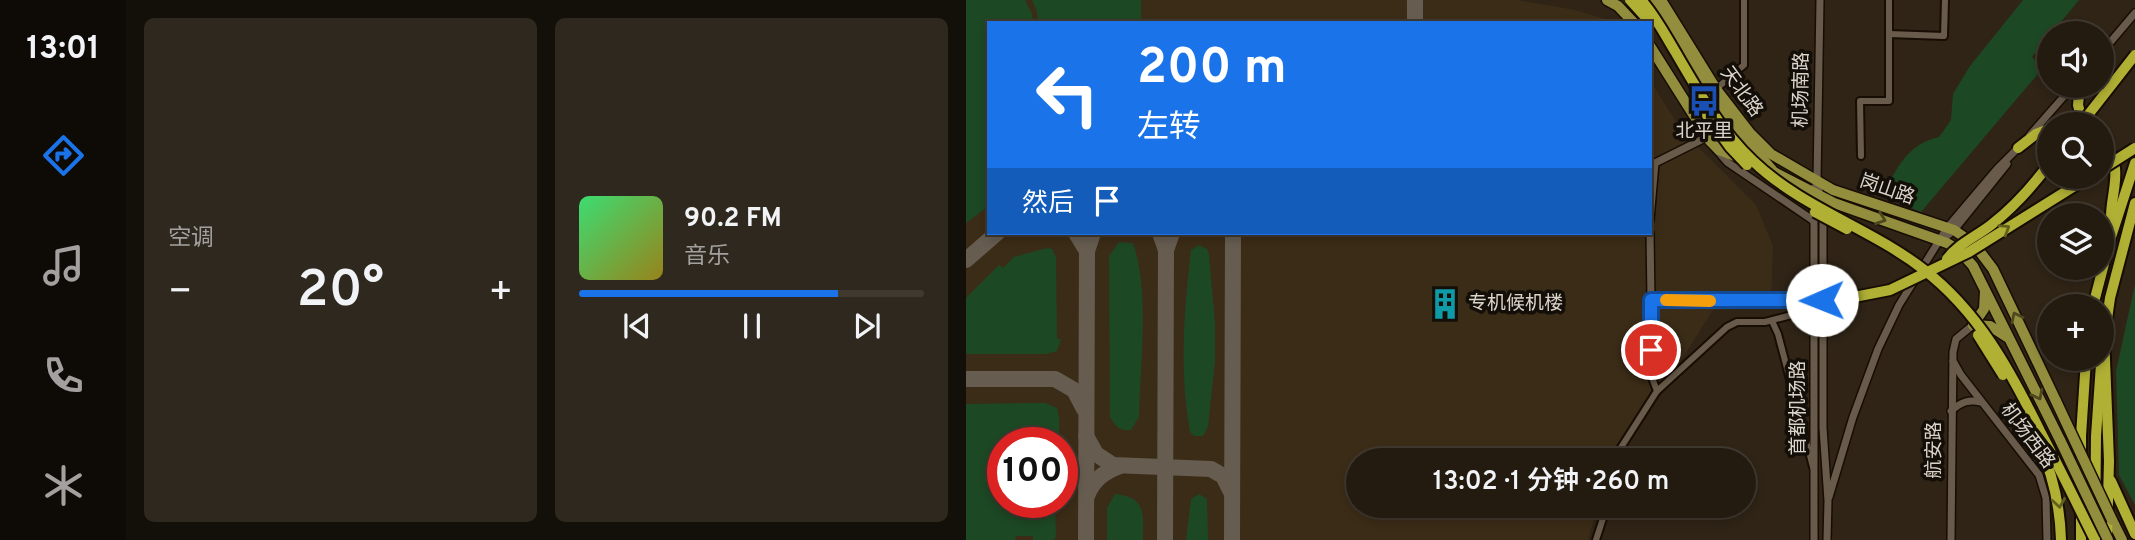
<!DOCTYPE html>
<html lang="zh">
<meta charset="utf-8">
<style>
body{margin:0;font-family:Overpass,"Noto Sans SC",sans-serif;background:#2f281e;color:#f1f3f6;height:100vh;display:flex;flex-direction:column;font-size:26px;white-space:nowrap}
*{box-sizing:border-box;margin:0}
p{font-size:23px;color:#a3a19f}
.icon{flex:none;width:38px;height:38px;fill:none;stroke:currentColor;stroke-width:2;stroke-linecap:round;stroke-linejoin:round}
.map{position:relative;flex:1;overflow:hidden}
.side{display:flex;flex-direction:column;gap:18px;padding:18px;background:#130f09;width:840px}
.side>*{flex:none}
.banner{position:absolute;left:21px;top:21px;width:665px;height:214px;border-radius:0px;box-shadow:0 4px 10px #0003,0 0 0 2px #403930;background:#1a73e8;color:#fff;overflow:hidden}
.tools{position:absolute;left:1071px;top:21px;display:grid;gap:14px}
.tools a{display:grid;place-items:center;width:77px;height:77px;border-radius:50%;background:#231b10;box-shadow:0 4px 10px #0003,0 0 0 2px #403930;font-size:35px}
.speed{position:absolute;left:21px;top:427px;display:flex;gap:14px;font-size:35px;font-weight:700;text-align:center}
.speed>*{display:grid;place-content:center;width:91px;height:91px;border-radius:50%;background:#231b10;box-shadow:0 4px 10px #0003,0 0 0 2px #403930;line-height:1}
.speed .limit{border:10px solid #d22;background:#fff;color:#111}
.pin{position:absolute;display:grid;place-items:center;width:60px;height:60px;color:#fff;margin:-30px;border:4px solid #fff;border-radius:50%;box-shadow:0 2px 7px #0007}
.me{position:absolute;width:77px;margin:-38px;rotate:269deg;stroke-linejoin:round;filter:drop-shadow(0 0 5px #0008)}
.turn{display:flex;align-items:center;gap:24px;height:147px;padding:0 35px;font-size:32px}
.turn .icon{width:91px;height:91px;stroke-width:2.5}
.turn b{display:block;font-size:49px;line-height:60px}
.then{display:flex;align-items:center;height:66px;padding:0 35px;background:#0003;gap:14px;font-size:26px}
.big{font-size:52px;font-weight:600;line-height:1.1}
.side .card{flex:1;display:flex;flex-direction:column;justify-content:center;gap:10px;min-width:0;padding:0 24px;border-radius:10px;background:#2f281e}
.song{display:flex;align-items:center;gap:21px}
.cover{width:84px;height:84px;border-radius:10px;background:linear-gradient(135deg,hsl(140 70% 55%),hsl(50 70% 35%))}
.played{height:7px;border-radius:4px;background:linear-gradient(90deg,#1a73e8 75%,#403930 75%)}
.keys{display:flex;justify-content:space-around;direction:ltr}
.heat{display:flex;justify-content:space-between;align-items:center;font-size:38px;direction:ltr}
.side .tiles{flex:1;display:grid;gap:18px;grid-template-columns:repeat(2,1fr)}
.trip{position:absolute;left:380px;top:448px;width:410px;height:70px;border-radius:35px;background:#231b10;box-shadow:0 4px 10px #0003,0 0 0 2px #403930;font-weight:600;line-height:70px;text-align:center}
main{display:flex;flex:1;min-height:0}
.tab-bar{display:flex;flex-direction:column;width:126px;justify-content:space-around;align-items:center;background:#0e0b06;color:#a3a19f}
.tab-bar .icon{width:49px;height:49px}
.tab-bar .on{color:#1a73e8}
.tab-bar b{font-size:32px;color:#f1f3f6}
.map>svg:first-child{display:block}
.built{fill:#3b2c17;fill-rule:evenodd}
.green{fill:#1d4824}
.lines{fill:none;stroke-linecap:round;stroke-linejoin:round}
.taxiway{stroke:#665c50;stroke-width:16}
.minor-casing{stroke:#170d02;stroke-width:10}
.tertiary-casing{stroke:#170d02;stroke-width:10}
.primary-casing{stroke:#170d02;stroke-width:13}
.motorway-casing{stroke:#170d02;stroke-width:14}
.minor{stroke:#685b4b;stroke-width:6}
.tertiary{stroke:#685b4b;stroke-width:7}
.primary{stroke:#938e3e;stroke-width:10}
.motorway{stroke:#b0b035;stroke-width:10}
.primary-bridge-casing{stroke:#170d02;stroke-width:13;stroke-linecap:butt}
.motorway-bridge-casing{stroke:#170d02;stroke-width:14;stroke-linecap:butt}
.primary-bridge{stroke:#938e3e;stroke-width:10}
.motorway-bridge{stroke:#b0b035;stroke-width:10}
.oneway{stroke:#4d4820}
.oneway2{stroke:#62601e}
.route-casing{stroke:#114b97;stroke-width:18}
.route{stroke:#1a73e8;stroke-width:12}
.slow{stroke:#f59e0b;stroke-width:12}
.labels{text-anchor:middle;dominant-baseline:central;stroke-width:7;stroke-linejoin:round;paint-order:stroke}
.street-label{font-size:19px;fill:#dbd4cb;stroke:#130f08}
.poi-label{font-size:19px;fill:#dbd4cb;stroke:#130f08}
</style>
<main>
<nav class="tab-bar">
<b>13:01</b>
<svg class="icon on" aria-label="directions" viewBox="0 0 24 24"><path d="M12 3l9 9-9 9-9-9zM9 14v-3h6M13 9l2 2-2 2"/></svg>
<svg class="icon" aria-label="music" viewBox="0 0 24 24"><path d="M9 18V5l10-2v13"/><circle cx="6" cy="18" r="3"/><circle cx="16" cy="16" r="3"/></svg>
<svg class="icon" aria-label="phone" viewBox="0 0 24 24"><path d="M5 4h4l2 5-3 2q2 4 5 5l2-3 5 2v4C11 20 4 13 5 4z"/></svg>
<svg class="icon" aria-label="climate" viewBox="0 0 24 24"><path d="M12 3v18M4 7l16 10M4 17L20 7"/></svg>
</nav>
<section class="side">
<div class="tiles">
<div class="card"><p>空调</p>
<div class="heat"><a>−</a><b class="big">20°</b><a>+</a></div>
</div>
<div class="card">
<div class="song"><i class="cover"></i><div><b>90.2 FM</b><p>音乐</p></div></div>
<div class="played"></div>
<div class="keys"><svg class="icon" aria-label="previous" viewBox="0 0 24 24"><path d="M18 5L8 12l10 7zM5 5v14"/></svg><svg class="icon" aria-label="pause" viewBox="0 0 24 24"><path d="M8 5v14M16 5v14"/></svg><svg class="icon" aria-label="next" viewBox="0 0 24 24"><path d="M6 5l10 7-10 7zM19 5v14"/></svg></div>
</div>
</div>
</section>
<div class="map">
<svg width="1169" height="540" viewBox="0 0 1169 540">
<rect width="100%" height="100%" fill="#2f2416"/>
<path class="built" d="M0,0H552L609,10L639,19L644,23H23V233H684V80L715,130L790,205L807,246L805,308L747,310L652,460H392V506H632L622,540H0ZM37,443H96V502H37Z"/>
<g class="green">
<polygon points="0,0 59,0 66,14 67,23 23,23 23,206 0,223"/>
<polygon points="66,0 175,0 175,23 72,23 71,12"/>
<path d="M1057,0H1113L1066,57L1077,68L955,212L915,196C932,169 939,145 973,137L985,120L987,94L1004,66Z"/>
<path d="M153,242L167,243C184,292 174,364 173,417L165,430C153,431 150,427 144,417L143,256Z"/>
<path d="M233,245L241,249L243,255L249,323V361L242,427L237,436H228L224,432C213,371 218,311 225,250Z"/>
<polygon points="81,248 86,249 90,257 91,339 95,339 91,351 80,354 0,354 0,298 33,265 37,268 48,257"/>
<polygon points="1169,284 1169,505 1153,475 1150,371"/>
<polygon points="79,403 91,408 93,418 93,437 83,443 37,443 37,502 93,502 93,507 89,507 90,536 88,540 67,540 67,536 50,536 49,540 0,540 0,404"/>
<path d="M149,494C181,497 177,514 177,540H141V508Z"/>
<polygon points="233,494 241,499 242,540 220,540 225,499"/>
</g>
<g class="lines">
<g class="taxiway">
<polyline points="449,23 449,0"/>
<polyline points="110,233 121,251"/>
<polyline points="194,233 200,250 206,233"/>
<polyline points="0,260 31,233"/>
<polyline points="0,379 89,379 108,390 118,409"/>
<polyline points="120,436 130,454 147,465 245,469 257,476 266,494"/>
<path d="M121,496C127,480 138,472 154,466"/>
<polyline points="120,540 121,251 127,233"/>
<polyline points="199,540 200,250"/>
<polyline points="266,540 267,233"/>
</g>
<defs>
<g id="minor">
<polyline points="923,34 978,36 979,0"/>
<polyline points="750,89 778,65 778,0"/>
<polyline points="895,156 894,101 923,101 923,0"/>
<polyline points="685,300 685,375 691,391"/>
<polyline points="806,321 812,334 847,467"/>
<polyline points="647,460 691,391 761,327 771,322 799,322 848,309"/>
<polyline points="630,540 641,506"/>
</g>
<g id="tertiary">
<polyline points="854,0 851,181 857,213 857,428 862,501 861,540"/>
<polyline points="1136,52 1169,13"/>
<polyline points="1064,135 1107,86"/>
<polyline points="749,148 761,162 848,221"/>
<polyline points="684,220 689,163 741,137"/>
<polyline points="684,233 685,300"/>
<polyline points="976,240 988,230 1041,164"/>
<polyline points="987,361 995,375 1073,475 1080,498 1081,540"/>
<path d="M985,411C995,402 1003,399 1015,402"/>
<polyline points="863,497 887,417 912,349 933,305 981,228 1031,169 1053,147"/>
<polyline points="848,540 848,225 846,192 848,188"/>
<polyline points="985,540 987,352 990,339 1007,325"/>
</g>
<g id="primary">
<polyline points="641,0 652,6 668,23"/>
<polyline points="686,0 762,119 808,172 868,203 981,243 993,250 1007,266 1095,442"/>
<polyline points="695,0 750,89 784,133 805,154 867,190 988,230 1008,244 1027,269 1090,401"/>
<polyline points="684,46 744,141 753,150 777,159"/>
<polyline points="1007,325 1024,326 1041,337"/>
<polyline points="1007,325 1018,309 1019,291"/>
<polyline points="1146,520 1156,540"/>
</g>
<g id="motorway">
<polyline points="1114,86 1112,105 1117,124"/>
<path d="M1136,143C1161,168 1143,193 1145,223"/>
<polyline points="1052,148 1070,134 1083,129"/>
<polyline points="685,300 791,301"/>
<polyline points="1127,306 1145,237 1169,163"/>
<polyline points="1138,335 1143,461 1141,540"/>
<polyline points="1138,340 1144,298 1169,203"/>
<polyline points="1145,481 1169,534"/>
<polyline points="1115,540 1115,436 1120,359"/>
<polyline points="1129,540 1130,436 1135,364"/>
</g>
</defs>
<use href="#minor" class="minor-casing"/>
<use href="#tertiary" class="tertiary-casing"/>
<use href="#primary" class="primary-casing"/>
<use href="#motorway" class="motorway-casing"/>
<use href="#minor" class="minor"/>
<use href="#tertiary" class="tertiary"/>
<use href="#primary" class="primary"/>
<use href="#motorway" class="motorway"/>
<defs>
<g id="primary-bridge">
<polyline points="1090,401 1146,520"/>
<polyline points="1095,442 1142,540"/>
</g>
<g id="motorway-bridge">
<polyline points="664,0 683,21"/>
<path d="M675,0C689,15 699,35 710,53C732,91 755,131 787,161C836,208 904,228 957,269C1012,311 1044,370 1074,431C1093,467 1111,504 1129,540"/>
<polyline points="735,107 764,147 781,165"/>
<polyline points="1115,124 1169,55"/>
<polyline points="1136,169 1169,148"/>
<polyline points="849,212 881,229"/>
<path d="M981,259C992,244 1011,236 1025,225C1048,207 1066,187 1083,164"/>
<polyline points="791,301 878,299 924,290 1003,252 1123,177"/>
<polyline points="1012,335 1037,375"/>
<path d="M1072,441C1087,474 1094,504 1095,540"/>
</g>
</defs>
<use href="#primary-bridge" class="primary-bridge-casing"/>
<use href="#motorway-bridge" class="motorway-bridge-casing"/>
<use href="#primary-bridge" class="primary-bridge"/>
<use href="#motorway-bridge" class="motorway-bridge"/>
</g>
<defs><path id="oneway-chevron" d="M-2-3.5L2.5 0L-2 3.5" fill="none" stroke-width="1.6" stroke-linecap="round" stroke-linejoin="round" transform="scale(1.75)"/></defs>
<g class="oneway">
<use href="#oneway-chevron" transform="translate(915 219) rotate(19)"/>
<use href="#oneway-chevron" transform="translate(1050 317) rotate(-116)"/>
<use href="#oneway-chevron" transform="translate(1072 395) rotate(63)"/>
</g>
<g class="oneway2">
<use href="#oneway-chevron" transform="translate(1039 229) rotate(-32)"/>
<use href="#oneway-chevron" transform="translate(1093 503) rotate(81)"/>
</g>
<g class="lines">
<defs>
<polyline id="route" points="685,350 685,300 856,300"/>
</defs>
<use href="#route" class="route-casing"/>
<use href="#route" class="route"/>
<polyline class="slow" points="700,300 744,301"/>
</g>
<defs>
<symbol id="bus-bare" viewBox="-9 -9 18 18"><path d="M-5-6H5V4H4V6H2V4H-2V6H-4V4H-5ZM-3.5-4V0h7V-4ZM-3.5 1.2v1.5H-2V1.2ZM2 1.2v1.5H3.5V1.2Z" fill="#1a4fb4" stroke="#130f08" stroke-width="2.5" paint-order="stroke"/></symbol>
<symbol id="building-bare" viewBox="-9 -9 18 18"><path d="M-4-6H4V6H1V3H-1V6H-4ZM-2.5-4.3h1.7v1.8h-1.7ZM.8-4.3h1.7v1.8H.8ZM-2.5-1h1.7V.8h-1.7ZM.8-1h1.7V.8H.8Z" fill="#0f9aa8" stroke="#130f08" stroke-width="2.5" paint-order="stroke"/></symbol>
</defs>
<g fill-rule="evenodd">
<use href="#bus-bare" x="716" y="79" width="44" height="44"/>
<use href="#building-bare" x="457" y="282" width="44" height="44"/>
</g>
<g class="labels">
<g class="street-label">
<text transform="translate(836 90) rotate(-89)">机场南路</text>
<text transform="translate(775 92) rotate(54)">天北路</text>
<text transform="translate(921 190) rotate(19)">岗山路</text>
<text transform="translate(833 408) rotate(-90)">首都机场路</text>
<text transform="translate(1061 436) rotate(53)">机场西路</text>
<text transform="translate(969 450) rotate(-90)">航安路</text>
</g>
<g class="poi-label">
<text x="738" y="132">北平里</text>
<text x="502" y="304" text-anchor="start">专机候机楼</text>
</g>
</g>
</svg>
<div class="tools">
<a><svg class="icon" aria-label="sound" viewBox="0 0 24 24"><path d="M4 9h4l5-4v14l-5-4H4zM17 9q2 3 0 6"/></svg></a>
<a><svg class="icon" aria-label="search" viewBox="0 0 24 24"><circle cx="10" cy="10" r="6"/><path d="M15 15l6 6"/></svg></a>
<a><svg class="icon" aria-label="layers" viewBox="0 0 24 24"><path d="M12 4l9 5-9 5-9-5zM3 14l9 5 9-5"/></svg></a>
<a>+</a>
</div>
<div class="speed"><div class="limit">100</div></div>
<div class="pin" style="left:685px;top:350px;background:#d93025"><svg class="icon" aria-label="arrive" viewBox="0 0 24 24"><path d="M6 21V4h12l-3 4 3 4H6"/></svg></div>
<svg class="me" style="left:856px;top:300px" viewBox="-20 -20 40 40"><circle r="19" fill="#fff"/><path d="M0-13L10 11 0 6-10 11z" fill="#1a73e8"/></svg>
<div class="trip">13:02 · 1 分钟 · 260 m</div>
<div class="banner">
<div class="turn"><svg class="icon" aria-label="left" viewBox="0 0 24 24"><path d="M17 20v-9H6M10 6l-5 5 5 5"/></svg><div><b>200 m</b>左转</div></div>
<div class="then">然后<svg class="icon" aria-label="arrive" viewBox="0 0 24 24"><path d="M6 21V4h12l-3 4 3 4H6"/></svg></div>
</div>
</div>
</main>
